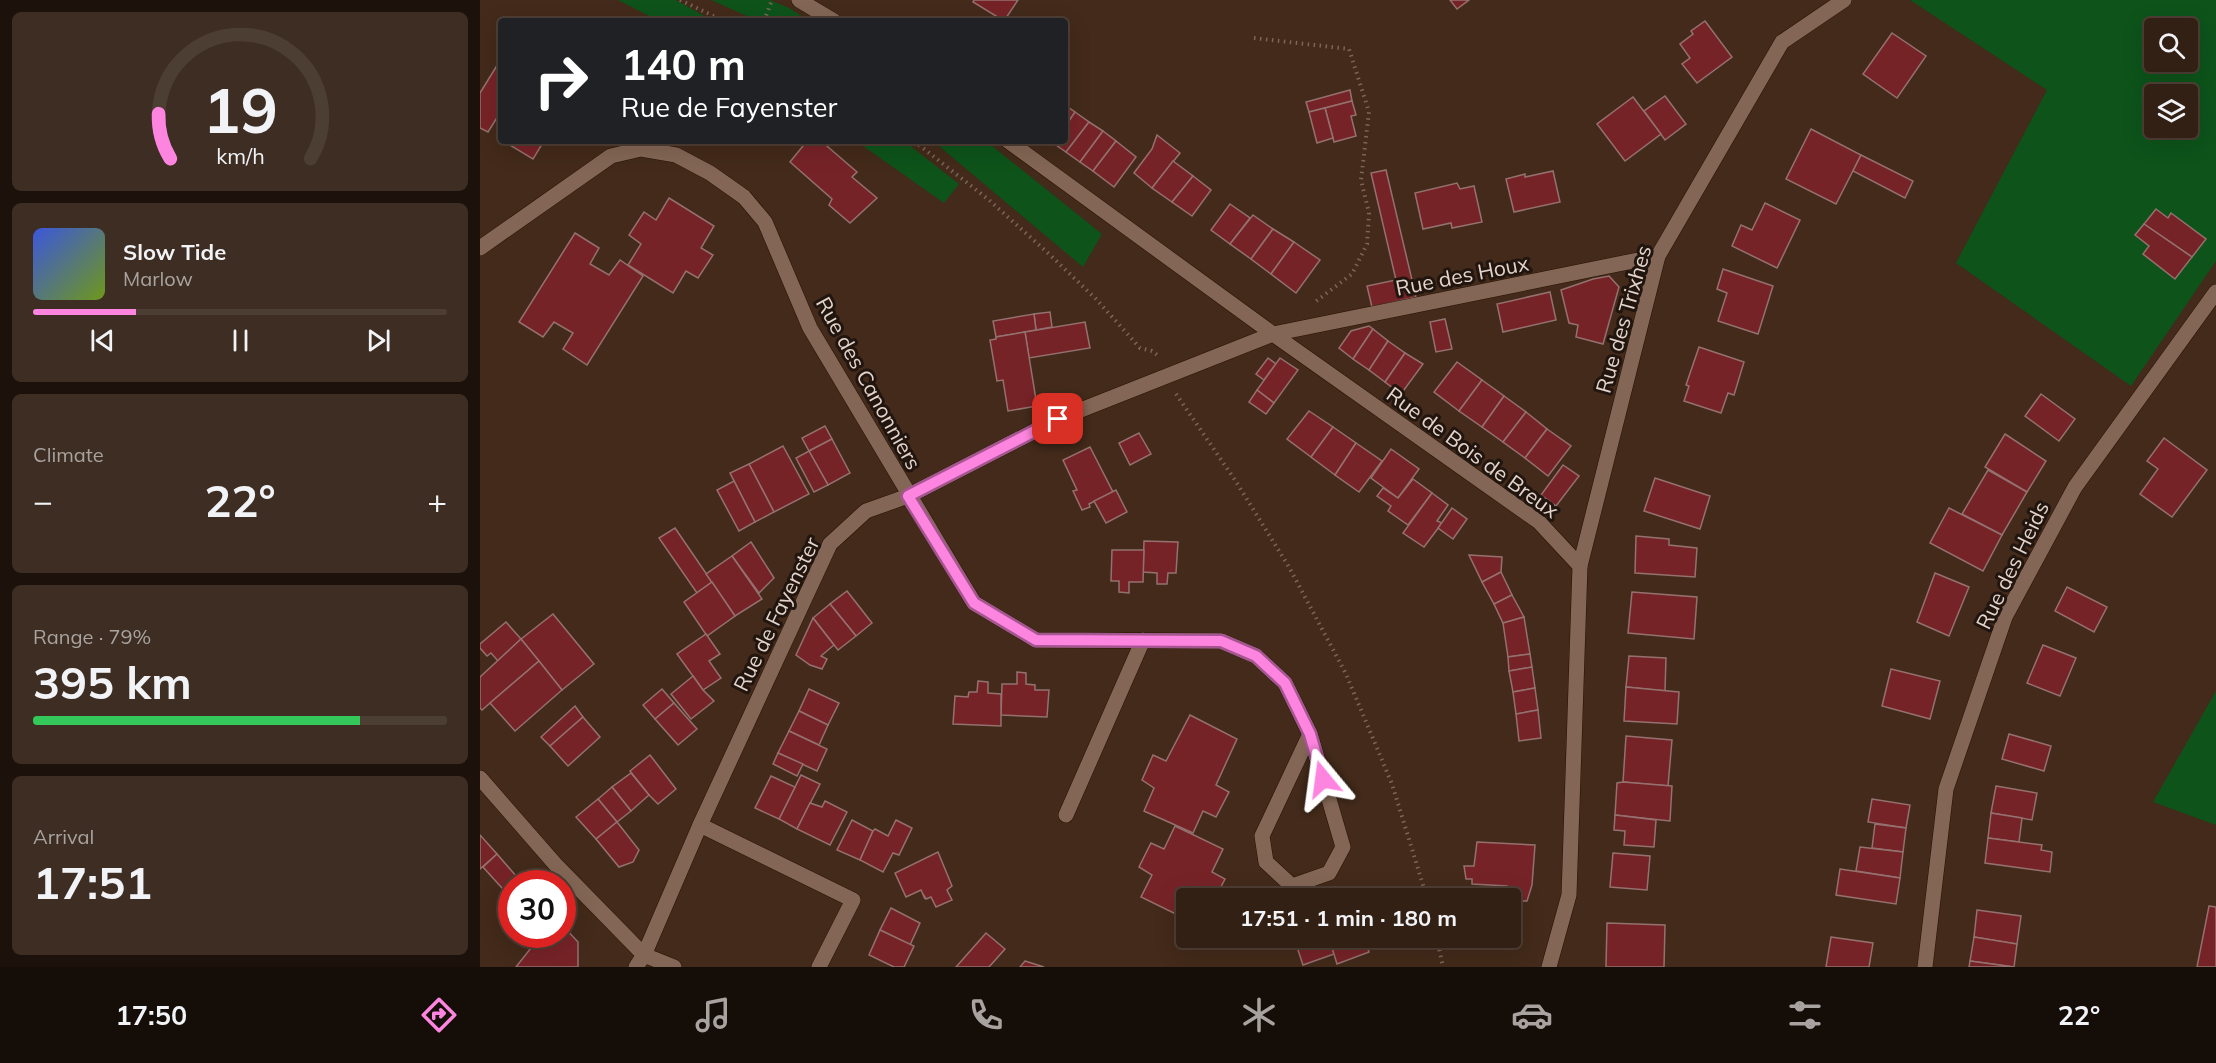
<!DOCTYPE html>
<meta charset="utf-8">
<style>
body{margin:0;font-family:Mulish,sans-serif;background:#3d2d22;color:#f1f3f6;height:100vh;display:flex;flex-direction:column;font-size:22px;white-space:nowrap}
*{box-sizing:border-box;margin:0}
p{font-size:20px;color:#a8a3a0}
.icon{flex:none;width:33px;height:33px;fill:none;stroke:currentColor;stroke-width:2;stroke-linecap:round;stroke-linejoin:round}
.map{position:relative;flex:1;overflow:hidden}
.drawer{display:flex;flex-direction:column;gap:12px;padding:12px;background:#1c120b;width:480px}
.drawer>*{flex:none}
.top-card{position:absolute;left:18px;top:18px;width:570px;height:126px;border-radius:6px;box-shadow:0 6px 24px #0002,0 0 0 2px #4d3e34;background:#202124;color:#fff;overflow:hidden}
.buttons{position:absolute;left:1664px;top:18px;display:grid;gap:12px}
.buttons a{display:grid;place-items:center;width:54px;height:54px;border-radius:6px;background:#322014;box-shadow:0 6px 24px #0002,0 0 0 2px #4d3e34;font-size:30px}
.speed{position:absolute;left:18px;top:870px;display:flex;gap:12px;font-size:30px;font-weight:700;text-align:center}
.speed>*{display:grid;place-content:center;width:78px;height:78px;border-radius:50%;background:#322014;box-shadow:0 6px 24px #0002,0 0 0 2px #4d3e34;line-height:1}
.speed .limit{border:9px solid #d22;background:#fff;color:#111}
.pin{position:absolute;display:grid;place-items:center;width:51px;height:51px;color:#fff;margin:-26px;border-radius:12px;box-shadow:0 3px 9px #0006}
.me{position:absolute;width:66px;margin:-33px;rotate:344deg;stroke-linejoin:round;filter:drop-shadow(0 0 4px #0008)}
.turn{display:flex;align-items:center;gap:21px;height:126px;padding:0 24px;font-size:27px}
.turn .icon{width:78px;height:78px;stroke-width:2.5}
.turn b{display:block;font-size:42px;line-height:51px}
.big{font-size:45px;font-weight:700;line-height:1.1}
.drawer .card{flex:1;display:flex;flex-direction:column;justify-content:center;gap:9px;min-width:0;padding:0 21px;border-radius:9px;background:#3d2d22}
.drawer .dial{align-items:center;gap:0}
.dial svg{height:156px;overflow:visible;fill:none;stroke:#4d3e34;stroke-width:7;stroke-linecap:round;text-anchor:middle}
.dial text{fill:#f1f3f6;stroke:none}
.song{display:flex;align-items:center;gap:18px}
.cover{width:72px;height:72px;border-radius:9px;background:linear-gradient(135deg,hsl(230 70% 55%),hsl(80 70% 35%))}
.played{height:6px;border-radius:3px;background:linear-gradient(90deg,#fe85df 25%,#4d3e34 25%)}
.keys{display:flex;justify-content:space-around;direction:ltr}
.heat{display:flex;justify-content:space-between;align-items:center;font-size:33px;direction:ltr}
.charge{height:9px;border-radius:4px;background:linear-gradient(90deg,#34c759 79%,#4d3e34 0)}
.trip{position:absolute;left:696px;top:888px;width:345px;height:60px;border-radius:6px;background:#322014;box-shadow:0 6px 24px #0002,0 0 0 2px #4d3e34;font-weight:700;line-height:60px;text-align:center}
.tabs{display:flex;height:96px;justify-content:space-around;align-items:center;background:#140d08;color:#a8a3a0}
.tabs .icon{width:42px;height:42px}
.tabs .current{color:#fe85df}
.tabs b{font-size:27px;color:#f1f3f6}
main{display:flex;flex:1;min-height:0}
.map>svg:first-child{display:block}
.green{fill:#0d531a;fill-rule:evenodd}
.building{fill:#762327;stroke:#94716f;stroke-width:1.5}
.lines{fill:none;stroke-linecap:round;stroke-linejoin:round}
.lane-casing{stroke:#281203;stroke-width:16}
.street-casing{stroke:#281203;stroke-width:16}
.path{stroke:#7c6658;stroke-width:4;stroke-dasharray:1.5 4.5;stroke-linecap:butt}
.lane{stroke:#836655;stroke-width:15}
.street{stroke:#836655;stroke-width:15}
.route-casing{stroke:#a55691;stroke-width:15}
.route{stroke:#fe85df;stroke-width:10}
.labels{text-anchor:middle;dominant-baseline:central;stroke-width:6;stroke-linejoin:round;paint-order:stroke}
.street-label{font-size:21px;fill:#e5d4cb;stroke:#21160f}
</style>
<main>
<section class="drawer">
<div class="card dial"><svg viewBox="0 0 100 80">
<path d="M14 69A42 42 0 1 1 86 69"/>
<path d="M14 69A42 42 0 0 1 8 46" stroke="#fe85df"/>
<text x="50" y="56" font-size="32" font-weight="700">19</text>
<text x="50" y="72" font-size="11">km/h</text>
</svg></div>
<div class="card">
<div class="song"><i class="cover"></i><div><b>Slow Tide</b><p>Marlow</p></div></div>
<div class="played"></div>
<div class="keys"><svg class="icon" aria-label="previous" viewBox="0 0 24 24"><path d="M18 5L8 12l10 7zM5 5v14"/></svg><svg class="icon" aria-label="pause" viewBox="0 0 24 24"><path d="M8 5v14M16 5v14"/></svg><svg class="icon" aria-label="next" viewBox="0 0 24 24"><path d="M6 5l10 7-10 7zM19 5v14"/></svg></div>
</div>
<div class="card"><p>Climate</p>
<div class="heat"><a>−</a><b class="big">22°</b><a>+</a></div>
</div>
<div class="card"><p>Range · 79%</p><b class="big">395 km</b><div class="charge"></div></div>
<div class="card"><p>Arrival</p><b class="big">17:51</b></div>
</section>
<div class="map">
<svg width="1736" height="967" viewBox="0 0 1736 967">
<rect width="100%" height="100%" fill="#432a1a"/>
<g class="green">
<polygon points="138,0 196,0 233,21 179,21"/>
<polygon points="231,0 290,0 309,8 329,21 278,21"/>
<path d="M1430,0H1736V261L1651,386L1476,263L1567,90ZM1674,28H1707V62H1674ZM1674,94H1707V128H1674Z"/>
<polygon points="376,141 424,141 479,184 464,203"/>
<polygon points="453,141 506,141 622,234 603,267"/>
<polygon points="1736,691 1736,825 1673,802"/>
</g>
<g class="building">
<polygon points="494,0 538,0 524,21 493,2"/>
<polygon points="970,0 989,0 977,9"/>
<polygon points="1225,21 1252,57 1217,83 1202,64 1210,58 1200,44 1213,34 1211,31"/>
<polygon points="1412,33 1446,56 1417,98 1383,74"/>
<polygon points="21,59 21,118 18,116 8,132 0,128 0,93"/>
<polygon points="870,90 872,101 829,112 826,102"/>
<polygon points="1185,96 1206,124 1185,140 1164,111"/>
<polygon points="1153,97 1181,134 1145,161 1117,124"/>
<polygon points="872,101 876,115 871,116 876,136 854,142 845,108"/>
<polygon points="585,105 595,112 585,127"/>
<polygon points="845,108 853,138 837,143 829,112"/>
<polygon points="595,112 609,122 586,152 573,143 575,141 585,141 585,127"/>
<polygon points="609,122 623,131 600,162 586,152"/>
<polygon points="1331,129 1381,155 1356,204 1306,179"/>
<polygon points="623,131 636,141 613,171 600,162"/>
<polygon points="677,135 700,153 672,188 654,173 672,149"/>
<polygon points="30,141 64,141 53,159 28,144"/>
<polygon points="327,141 341,141 377,172 372,177 397,198 370,223 349,205 352,199 310,162"/>
<polygon points="636,141 656,157 634,187 613,171"/>
<polygon points="1381,155 1433,181 1425,198 1373,171"/>
<polygon points="693,161 713,176 692,202 672,188"/>
<polygon points="906,170 936,297 892,307 887,286 916,280 891,173"/>
<polygon points="1073,171 1080,202 1034,212 1026,179 1045,174 1045,177"/>
<polygon points="713,176 731,190 712,216 692,202"/>
<polygon points="977,183 980,189 994,186 1002,222 972,228 971,223 943,229 935,193"/>
<polygon points="189,198 234,226 221,248 233,255 218,278 206,271 193,293 148,265 161,244 149,235 164,212 176,220"/>
<polygon points="1285,203 1320,220 1297,268 1252,246 1261,225 1272,230"/>
<polygon points="750,204 770,218 750,244 731,230"/>
<polygon points="1676,209 1688,218 1691,213 1726,239 1712,257 1664,224"/>
<polygon points="773,215 793,229 771,259 750,244"/>
<polygon points="1664,224 1712,257 1695,279 1663,254 1669,246 1655,235"/>
<polygon points="793,229 814,242 791,274 771,259"/>
<polygon points="95,233 119,248 110,264 129,275 140,260 163,276 107,365 83,349 93,333 74,322 63,337 39,322"/>
<polygon points="814,242 840,260 816,293 791,274"/>
<polygon points="1243,269 1293,286 1278,334 1238,321 1247,293 1237,289"/>
<polygon points="1129,276 1139,287 1123,344 1096,337 1098,325 1089,323 1081,290 1113,279"/>
<polygon points="1070,292 1076,320 1023,332 1017,304"/>
<polygon points="570,312 572,327 556,330 554,314"/>
<polygon points="554,314 556,330 516,337 513,321"/>
<polygon points="965,319 972,349 956,352 950,322"/>
<polygon points="605,322 610,348 549,358 545,332"/>
<polygon points="889,326 893,329 873,359 859,348 871,331"/>
<polygon points="893,329 908,341 889,370 873,359"/>
<polygon points="545,332 557,406 528,411 523,380 517,381 510,340 516,339 516,337"/>
<polygon points="908,341 925,353 905,382 889,370"/>
<polygon points="1219,347 1264,362 1254,395 1248,393 1241,413 1204,401 1209,386 1206,385"/>
<polygon points="925,353 943,364 921,394 905,382"/>
<polygon points="788,358 796,364 784,380 776,374"/>
<polygon points="800,358 818,370 794,403 777,390"/>
<polygon points="977,362 1002,380 979,411 954,392"/>
<polygon points="1002,380 1024,396 1002,427 979,411"/>
<polygon points="777,390 794,403 786,414 769,402"/>
<polygon points="1561,394 1595,419 1579,441 1545,416"/>
<polygon points="1024,396 1046,412 1023,442 1002,427"/>
<polygon points="829,411 853,427 831,457 807,439"/>
<polygon points="1046,412 1067,429 1045,458 1023,442"/>
<polygon points="345,426 352,439 329,451 322,438"/>
<polygon points="853,427 876,443 855,475 831,457"/>
<polygon points="1067,429 1091,446 1068,476 1045,458"/>
<polygon points="659,433 671,454 650,465 639,443"/>
<polygon points="1525,434 1566,461 1547,492 1505,467"/>
<polygon points="1684,438 1727,470 1692,517 1660,494 1678,469 1667,461"/>
<polygon points="352,439 370,473 348,485 329,451"/>
<polygon points="876,443 902,461 879,492 855,475"/>
<polygon points="303,446 329,494 294,512 269,464"/>
<polygon points="610,447 633,492 609,504 610,507 602,510 593,491 597,490 583,460"/>
<polygon points="911,449 939,469 918,498 891,478"/>
<polygon points="329,451 348,485 334,492 316,458"/>
<polygon points="269,464 294,512 275,522 250,473"/>
<polygon points="1083,465 1099,476 1076,506 1061,495"/>
<polygon points="1508,470 1547,492 1522,535 1482,514"/>
<polygon points="1175,478 1230,496 1220,529 1164,511"/>
<polygon points="933,479 952,493 928,525 908,511 911,506 897,496 903,488 918,498"/>
<polygon points="254,481 275,522 259,531 237,490"/>
<polygon points="636,490 647,512 626,523 614,501"/>
<polygon points="952,493 968,505 957,521 962,523 944,547 923,533"/>
<polygon points="972,508 987,519 973,539 958,528"/>
<polygon points="1469,508 1522,535 1503,571 1450,543"/>
<polygon points="195,528 232,582 217,593 179,538"/>
<polygon points="1156,536 1189,539 1189,545 1217,548 1215,577 1155,573"/>
<polygon points="664,541 698,542 696,573 688,573 687,584 677,584 677,573 663,572"/>
<polygon points="271,542 294,578 279,593 252,556"/>
<polygon points="632,550 664,550 663,582 649,582 649,593 639,592 639,581 631,581"/>
<polygon points="989,555 1022,557 1021,572 1002,582"/>
<polygon points="252,556 282,599 255,616 226,574"/>
<polygon points="1021,572 1032,595 1014,604 1002,582"/>
<polygon points="1455,573 1489,587 1469,636 1437,622"/>
<polygon points="232,582 255,616 227,636 204,602"/>
<polygon points="1587,587 1627,607 1614,632 1575,611"/>
<polygon points="367,591 392,623 376,636 350,604"/>
<polygon points="1152,592 1217,597 1214,639 1148,633"/>
<polygon points="1032,595 1044,617 1023,623 1014,604"/>
<polygon points="350,604 376,636 358,650 333,618"/>
<polygon points="73,614 114,664 82,690 41,639"/>
<polygon points="1044,617 1050,654 1028,657 1023,623"/>
<polygon points="333,618 354,645 341,656 347,659 342,669 330,665 316,655"/>
<polygon points="26,622 41,639 18,661 11,653 7,656 0,648 0,644"/>
<polygon points="226,634 240,654 229,661 241,678 223,690 197,654"/>
<polygon points="41,639 59,661 2,710 0,708 0,677"/>
<polygon points="1563,645 1596,658 1580,696 1547,683"/>
<polygon points="1050,654 1052,667 1029,671 1028,657"/>
<polygon points="1149,656 1186,658 1185,691 1146,687"/>
<polygon points="59,661 82,690 35,731 10,703"/>
<polygon points="1052,667 1055,688 1033,692 1029,671"/>
<polygon points="1411,669 1460,681 1450,719 1402,706"/>
<polygon points="537,672 546,673 546,684 555,685 555,690 569,690 567,717 521,715 522,684 537,684"/>
<polygon points="213,676 223,690 234,701 211,719 191,694"/>
<polygon points="498,681 508,682 508,693 521,694 521,726 473,724 475,696 488,697 489,692 497,692"/>
<polygon points="1146,687 1199,692 1197,724 1144,721"/>
<polygon points="1055,688 1058,710 1036,714 1033,692"/>
<polygon points="182,689 194,703 175,719 163,705"/>
<polygon points="329,689 359,703 348,725 319,711"/>
<polygon points="194,703 217,729 198,745 175,719"/>
<polygon points="95,706 103,717 70,746 61,737"/>
<polygon points="1058,710 1061,738 1039,741 1036,714"/>
<polygon points="319,711 348,725 339,745 309,731"/>
<polygon points="710,715 757,739 736,785 749,792 736,817 723,811 713,833 664,811 674,788 662,780 673,755 686,761"/>
<polygon points="103,717 120,737 88,766 70,746"/>
<polygon points="309,731 347,749 337,771 298,753"/>
<polygon points="1529,734 1571,746 1564,771 1522,759"/>
<polygon points="1146,736 1192,740 1188,786 1143,782"/>
<polygon points="298,753 323,764 317,776 293,764"/>
<polygon points="170,755 196,789 178,804 169,795 150,771"/>
<polygon points="151,773 169,795 151,811 132,787"/>
<polygon points="321,775 340,784 317,829 299,819"/>
<polygon points="291,776 315,787 299,819 275,808"/>
<polygon points="1143,782 1192,786 1190,821 1135,815 1137,783"/>
<polygon points="1516,786 1557,793 1552,820 1511,813"/>
<polygon points="132,787 151,811 137,822 118,799"/>
<polygon points="118,799 137,822 116,839 96,817"/>
<polygon points="1392,799 1430,805 1426,828 1388,822"/>
<polygon points="345,801 367,812 350,845 317,829 330,803 342,807"/>
<polygon points="1511,813 1542,818 1539,842 1508,838"/>
<polygon points="1135,815 1176,820 1174,847 1144,845 1145,831 1134,830"/>
<polygon points="372,820 393,831 380,860 357,850"/>
<polygon points="416,820 432,828 419,855 413,853 403,872 380,860 393,831 395,829 408,836"/>
<polygon points="137,822 159,850 153,862 139,867 116,839"/>
<polygon points="1395,824 1426,828 1423,852 1392,848"/>
<polygon points="695,826 743,849 732,872 745,879 735,898 706,898 706,919 661,897 672,875 659,867 671,843 684,849"/>
<polygon points="0,835 17,854 0,869"/>
<polygon points="1508,838 1562,845 1561,850 1572,852 1570,872 1505,863"/>
<polygon points="997,842 1055,845 1052,885 1047,901 1030,901 1030,898 1027,898 1027,886 992,884 992,879 986,879 984,866 994,866"/>
<polygon points="1380,847 1423,852 1420,878 1376,871"/>
<polygon points="458,852 472,886 467,890 472,900 456,907 451,897 446,899 443,894 445,899 441,890 426,897 415,873"/>
<polygon points="1133,853 1170,856 1167,890 1130,887"/>
<polygon points="17,854 43,884 32,884 32,899 3,867"/>
<polygon points="1360,869 1420,878 1416,904 1356,895"/>
<polygon points="1729,906 1736,907 1736,967 1717,967"/>
<polygon points="411,908 440,923 430,945 400,930"/>
<polygon points="1497,910 1541,916 1537,944 1494,937"/>
<polygon points="1127,923 1185,925 1184,967 1126,967"/>
<polygon points="82,925 98,942 98,967 36,967 62,934 82,934"/>
<polygon points="400,930 434,946 424,967 414,967 389,955"/>
<polygon points="506,933 525,949 509,967 476,967"/>
<polygon points="1351,937 1393,943 1389,967 1346,967"/>
<polygon points="1494,937 1537,944 1534,967 1490,961"/>
<polygon points="814,938 849,938 854,954 823,965"/>
<polygon points="849,938 884,938 889,952 857,964"/>
<polygon points="545,961 564,967 540,967"/>
<polygon points="1490,961 1534,967 1489,967"/>
</g>
<g class="lines">
<defs>
<polyline id="lane" points="586,815 663,640"/>
<g id="street">
<polyline points="319,0 354,21"/>
<polyline points="528,141 793,334 1059,522 1100,566"/>
<polyline points="0,248 131,156 161,149 196,155 230,173 264,197 285,222 330,328 494,603 556,640 741,641 776,656 805,683 830,734 863,847 849,873 812,886 786,862 782,836 830,734"/>
<polyline points="0,778 75,864 164,955 194,967"/>
<polyline points="220,825 373,900 339,967"/>
<polyline points="156,967 164,955 220,825 350,544 386,511 428,496 578,419 793,334 1178,256"/>
<polyline points="1069,967 1089,895 1100,566 1178,256 1302,42 1364,0"/>
<polyline points="1445,967 1466,789 1525,617 1595,487 1736,292"/>
</g>
</defs>
<use href="#lane" class="lane-casing"/>
<use href="#street" class="street-casing"/>
<g class="path">
<polyline points="200,0 244,21"/>
<polyline points="284,21 292,0"/>
<polyline points="774,38 869,49 889,112 881,180 889,213 887,244 872,274 835,302"/>
<polyline points="434,141 509,200 569,254 616,299 660,348 672,351 680,357"/>
<polyline points="696,394 755,480 809,567 866,674 912,784 947,898"/>
<polyline points="957,938 963,967"/>
</g>
<use href="#lane" class="lane"/>
<use href="#street" class="street"/>
</g>
<g class="lines">
<defs>
<polyline id="route" points="578,419 428,496 494,603 556,640 741,641 776,656 805,683 830,734 843,779"/>
</defs>
<use href="#route" class="route-casing"/>
<use href="#route" class="route"/>
</g>
<g class="labels">
<g class="street-label">
<text transform="translate(982 275) rotate(-11)">Rue des Houx</text>
<text transform="translate(1143 319) rotate(-74)">Rue des Trixhes</text>
<text transform="translate(389 383) rotate(61)">Rue des Canonniers</text>
<text transform="translate(993 452) rotate(36)">Rue de Bois de Breux</text>
<text transform="translate(1532 565) rotate(-64)">Rue des Heids</text>
<text transform="translate(296 614) rotate(-64)">Rue de Fayenster</text>
</g>
</g>
</svg>
<div class="buttons">
<a><svg class="icon" aria-label="search" viewBox="0 0 24 24"><circle cx="10" cy="10" r="6"/><path d="M15 15l6 6"/></svg></a>
<a><svg class="icon" aria-label="layers" viewBox="0 0 24 24"><path d="M12 4l9 5-9 5-9-5zM3 14l9 5 9-5"/></svg></a>
</div>
<div class="speed"><div class="limit">30</div></div>
<div class="pin" style="left:578px;top:419px;background:#d93025"><svg class="icon" aria-label="arrive" viewBox="0 0 24 24"><path d="M6 21V4h12l-3 4 3 4H6"/></svg></div>
<svg class="me" style="left:843px;top:779px" viewBox="-20 -20 40 40"><path d="M0-17L14 15 0 8-14 15z" fill="#fe85df" stroke="#fff" stroke-width="4"/></svg>
<div class="trip">17:51 · 1 min · 180 m</div>
<div class="top-card">
<div class="turn"><svg class="icon" aria-label="right" viewBox="0 0 24 24"><path d="M7 20v-9h11M14 6l5 5-5 5"/></svg><div><b>140 m</b>Rue de Fayenster</div></div>
</div>
</div>
</main>
<nav class="tabs">
<b>17:50</b>
<svg class="icon current" aria-label="directions" viewBox="0 0 24 24"><path d="M12 3l9 9-9 9-9-9zM9 14v-3h6M13 9l2 2-2 2"/></svg>
<svg class="icon" aria-label="music" viewBox="0 0 24 24"><path d="M9 18V5l10-2v13"/><circle cx="6" cy="18" r="3"/><circle cx="16" cy="16" r="3"/></svg>
<svg class="icon" aria-label="phone" viewBox="0 0 24 24"><path d="M5 4h4l2 5-3 2q2 4 5 5l2-3 5 2v4C11 20 4 13 5 4z"/></svg>
<svg class="icon" aria-label="climate" viewBox="0 0 24 24"><path d="M12 3v18M4 7l16 10M4 17L20 7"/></svg>
<svg class="icon" aria-label="car" viewBox="0 0 24 24"><path d="M5 17H2v-5l4-1 3-4h7l3 4 3 1v5h-3M9 17h6M6 11h13"/><circle cx="7" cy="17" r="2"/><circle cx="17" cy="17" r="2"/></svg>
<svg class="icon" aria-label="filters" viewBox="0 0 24 24"><path d="M4 7h16M4 17h16"/><circle cx="9" cy="7" r="2"/><circle cx="15" cy="17" r="2"/></svg>
<b>22°</b>
</nav>
